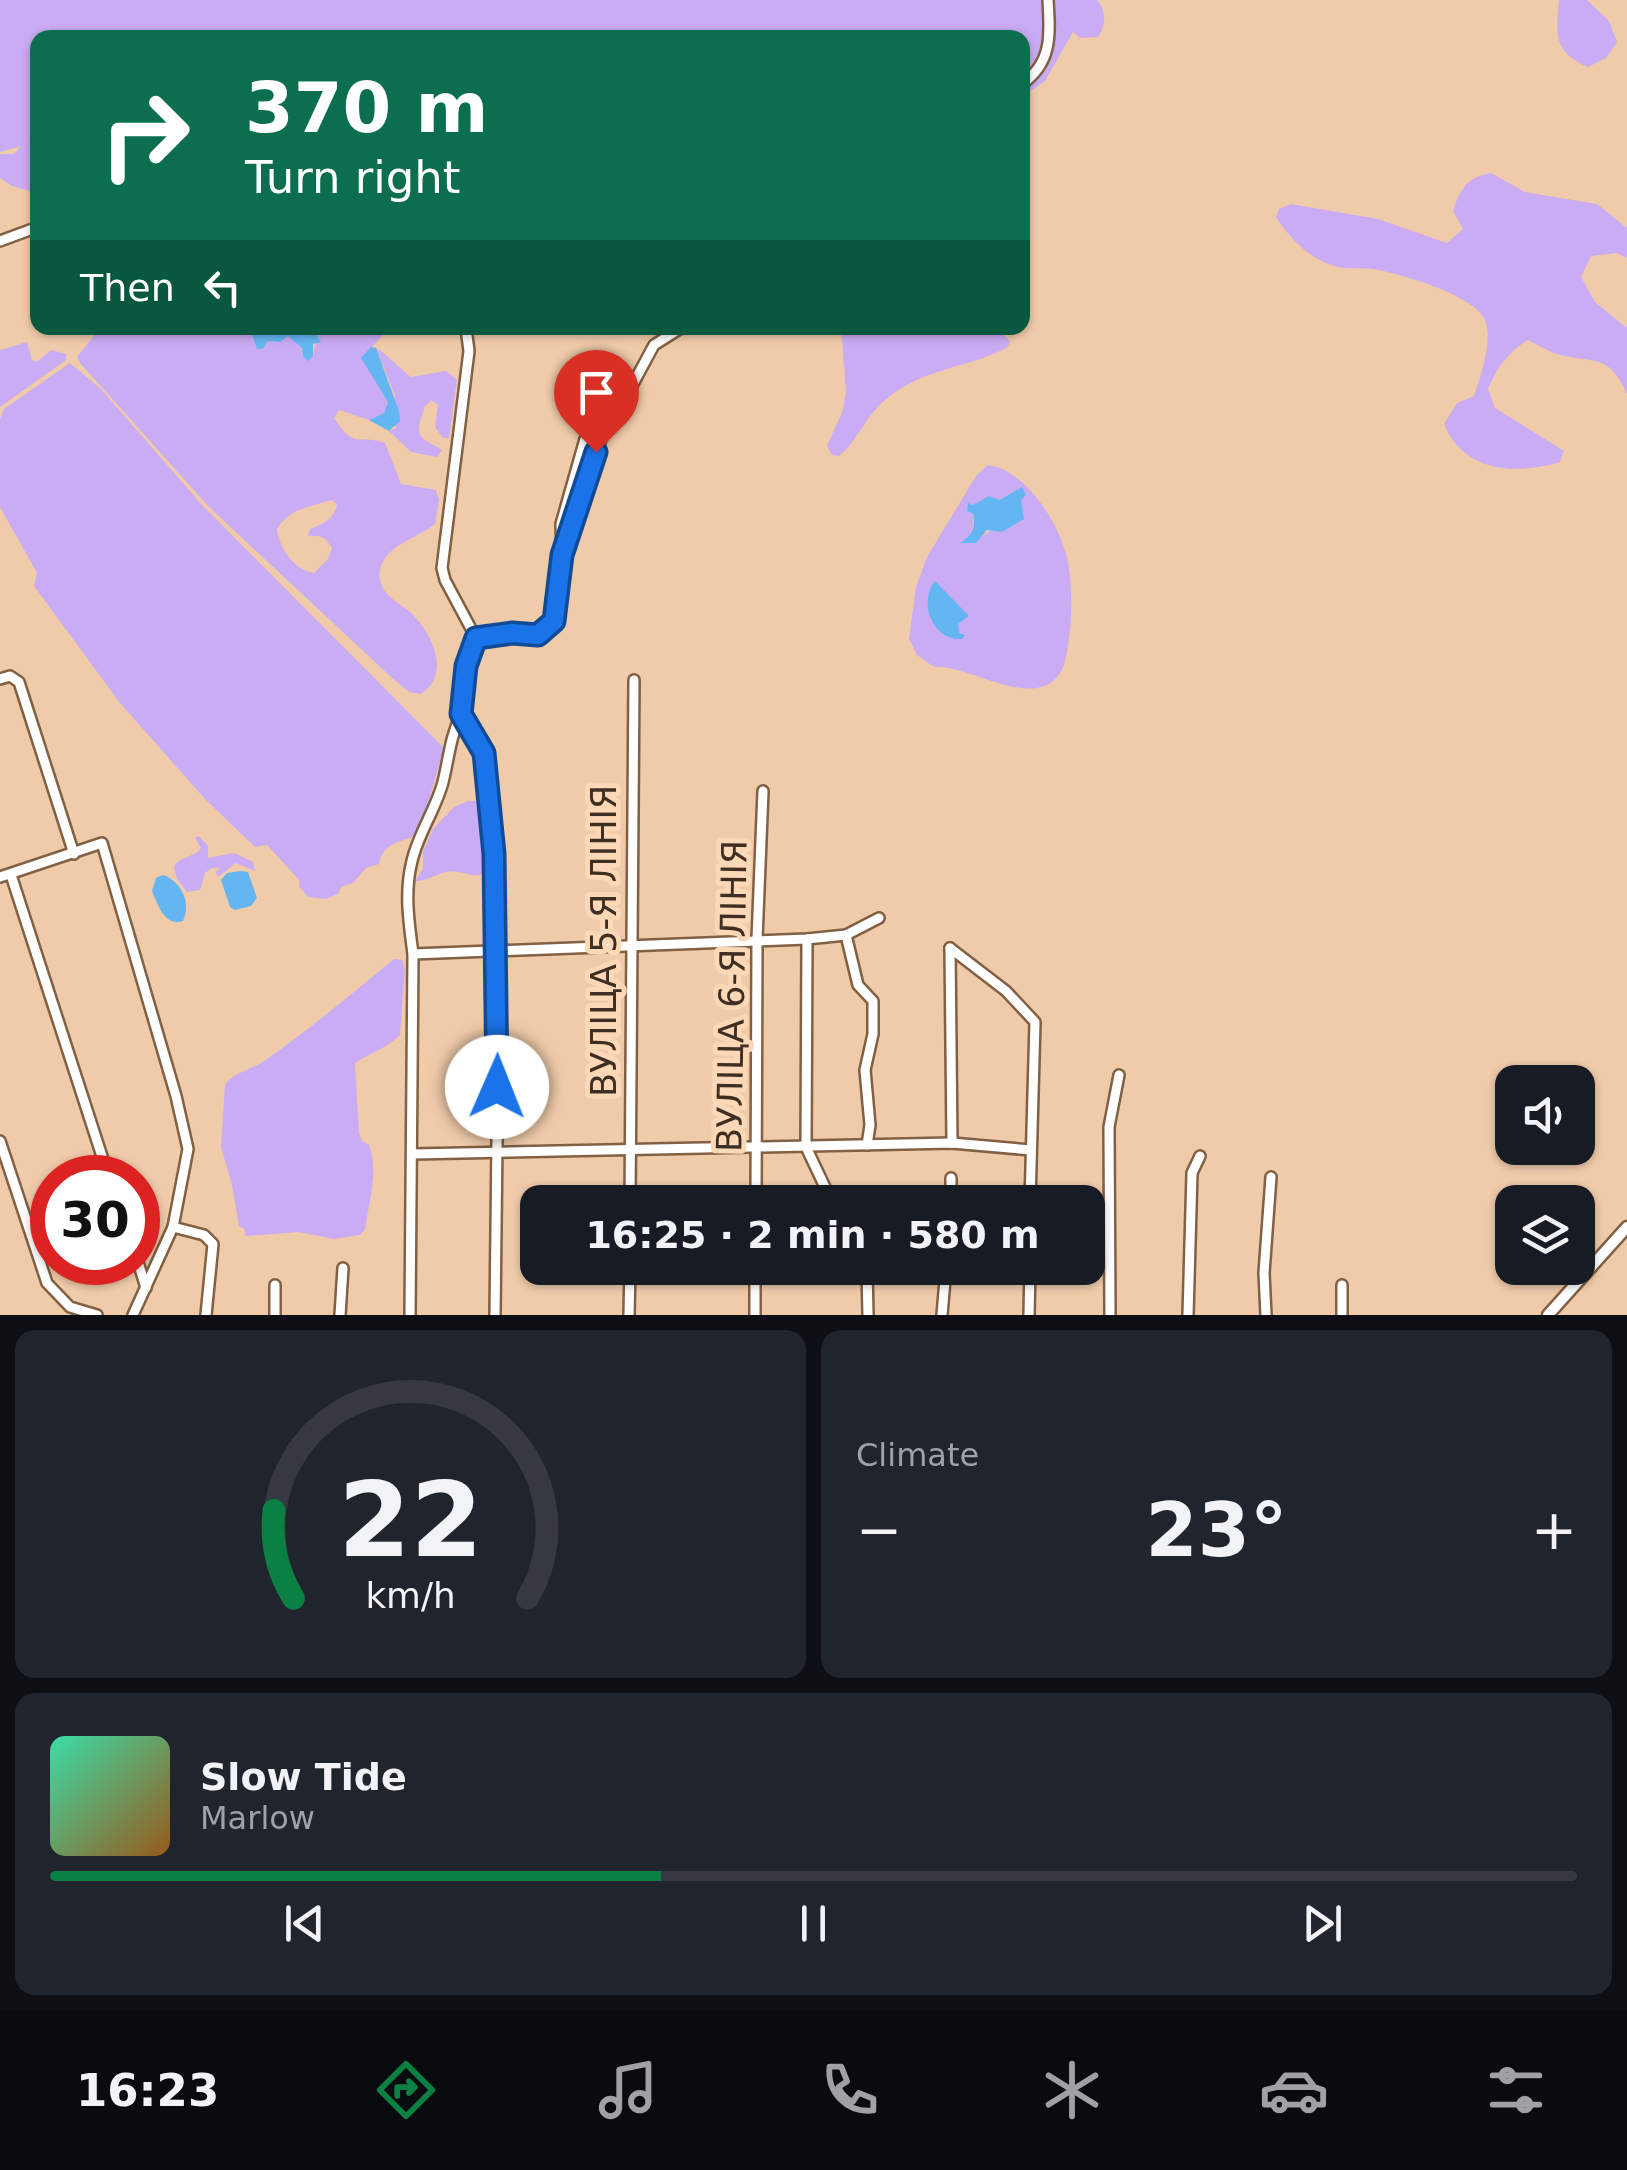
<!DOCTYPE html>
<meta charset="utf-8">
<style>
body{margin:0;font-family:"DejaVu Sans",sans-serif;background:#20242c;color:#f1f3f6;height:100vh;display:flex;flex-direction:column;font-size:38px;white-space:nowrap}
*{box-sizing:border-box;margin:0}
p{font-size:32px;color:#9ea1a6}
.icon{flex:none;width:55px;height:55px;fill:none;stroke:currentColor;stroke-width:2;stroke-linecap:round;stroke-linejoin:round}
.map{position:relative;height:1315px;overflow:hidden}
.sheet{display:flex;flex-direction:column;gap:15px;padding:15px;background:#0d0f14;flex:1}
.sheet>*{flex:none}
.guide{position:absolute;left:30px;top:30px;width:1000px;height:305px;border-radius:20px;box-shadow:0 2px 8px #0004;background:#0b6e4f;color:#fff;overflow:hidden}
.tools{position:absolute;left:1495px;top:1065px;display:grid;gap:20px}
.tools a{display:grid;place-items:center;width:100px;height:100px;border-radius:20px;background:#171b24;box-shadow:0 2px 8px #0004;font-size:50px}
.speed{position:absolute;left:30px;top:1155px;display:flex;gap:20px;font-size:50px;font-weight:700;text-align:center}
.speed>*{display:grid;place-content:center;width:130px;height:130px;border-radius:50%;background:#171b24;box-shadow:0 2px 8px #0004;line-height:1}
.speed .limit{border:15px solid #d22;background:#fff;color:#111}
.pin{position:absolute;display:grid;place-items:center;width:85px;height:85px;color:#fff;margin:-102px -42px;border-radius:50% 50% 50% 0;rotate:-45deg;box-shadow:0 0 10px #0007}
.pin .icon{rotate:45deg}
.me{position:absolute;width:110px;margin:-55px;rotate:1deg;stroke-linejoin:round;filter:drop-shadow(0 0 8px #0008)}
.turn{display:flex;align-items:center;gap:35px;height:210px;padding:0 50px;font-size:45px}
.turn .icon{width:130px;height:130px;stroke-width:2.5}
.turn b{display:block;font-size:70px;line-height:85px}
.then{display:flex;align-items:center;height:95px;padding:0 50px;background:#0003;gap:20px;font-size:38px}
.big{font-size:75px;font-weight:700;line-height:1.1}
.sheet .card{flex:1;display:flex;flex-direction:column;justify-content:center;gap:15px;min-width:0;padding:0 35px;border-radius:20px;background:#20242c}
.sheet .dial{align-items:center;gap:0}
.dial svg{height:260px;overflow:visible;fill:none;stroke:#363941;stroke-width:7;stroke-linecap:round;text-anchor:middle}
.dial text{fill:#f1f3f6;stroke:none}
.song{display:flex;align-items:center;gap:30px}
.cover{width:120px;height:120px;border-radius:15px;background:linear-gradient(135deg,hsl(160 70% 55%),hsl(30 70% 35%))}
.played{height:10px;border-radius:5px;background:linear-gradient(90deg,#0b8043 40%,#363941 40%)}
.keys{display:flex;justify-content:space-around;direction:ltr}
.heat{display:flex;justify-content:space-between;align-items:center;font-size:55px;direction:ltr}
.sheet .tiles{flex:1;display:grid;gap:15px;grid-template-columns:1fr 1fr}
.card:last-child{grid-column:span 2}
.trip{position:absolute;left:520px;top:1185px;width:585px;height:100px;border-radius:20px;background:#171b24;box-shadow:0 2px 8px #0004;font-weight:700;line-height:100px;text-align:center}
.menu{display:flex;height:160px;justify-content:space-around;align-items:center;background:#090b0e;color:#9ea1a6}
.menu .icon{width:70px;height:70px}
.menu .selected{color:#0b8043}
.menu b{font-size:45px;color:#f1f3f6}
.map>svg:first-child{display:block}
.green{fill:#caacf4;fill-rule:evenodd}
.water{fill:#64b6f3}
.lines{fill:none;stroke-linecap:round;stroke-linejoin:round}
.minor-casing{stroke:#816043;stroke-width:14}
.tertiary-casing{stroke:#816043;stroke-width:15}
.minor{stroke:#fff;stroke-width:9}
.tertiary{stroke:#fff;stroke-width:10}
.route-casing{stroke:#114b97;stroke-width:25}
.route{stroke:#1a73e8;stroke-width:18}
.labels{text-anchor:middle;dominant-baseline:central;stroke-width:10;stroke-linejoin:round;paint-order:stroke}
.street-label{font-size:35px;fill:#3e2f22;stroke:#fdd8b7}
</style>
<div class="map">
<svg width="1627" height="1315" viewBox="0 0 1627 1315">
<rect width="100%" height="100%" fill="#f0cbaa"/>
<g class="green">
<path d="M0,0H1097C1107,12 1106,25 1098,37L1080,38L1073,32L1045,81L1023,96L1022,38H38L37,143L28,142L37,146V193L12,186L0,178V154H14L21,146L0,152Z"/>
<path d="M1559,0H1587L1609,21L1617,42L1606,58L1588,67C1553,52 1556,34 1559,0Z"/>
<path d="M1491,173L1525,192L1597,204L1627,228V258L1617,253L1591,256L1581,277L1595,302L1627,328V394C1609,352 1593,364 1557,354C1547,351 1537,344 1528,340C1508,352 1497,368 1488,389L1495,408L1564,451L1560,462C1516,475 1464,473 1444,424L1457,403L1474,396C1481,374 1493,342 1485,320C1475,295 1398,273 1373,269C1361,267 1346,270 1334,266C1309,258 1290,239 1276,217L1279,209L1291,204L1378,219L1447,243L1463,229L1453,211C1460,189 1467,177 1491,173Z"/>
<path d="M100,328H250L253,336L267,341L288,336C297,341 302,345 303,356H313L318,333L313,328H389L362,358L388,402L384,413L369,420L339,410L334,418C356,451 356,433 385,443L401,484L436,490L439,500L435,524C418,538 390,543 381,566C377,575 381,588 388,595C395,602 405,607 412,614C433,635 451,674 421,694L409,692L391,677L209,507L80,363L77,357ZM332,500L337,505C333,520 323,524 310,529L308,536C321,535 325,537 332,548L328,559L314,573C294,570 279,548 277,529C290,508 310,507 332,500Z"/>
<path d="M841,328H997L1010,341L1008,347C968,369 923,367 884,401C865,417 858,441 839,456L832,455L827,446L843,410L846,391Z"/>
<polygon points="27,342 32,360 37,362 51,350 66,354 66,360 0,407 0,350"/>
<path d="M376,348C386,353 400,369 411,377L446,371L457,380L449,438H443L435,427L438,405L431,400C419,413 428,401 422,416C413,439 425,439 442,450L437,457L411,452L389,431L396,428L395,395Z"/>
<path d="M70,363L101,389L203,506L444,748L419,834C402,843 384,840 379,864L366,868L353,883L341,887L338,894L326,899L308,897L299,886L300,881L267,845L255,847L205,799L120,703L34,586L37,573L0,507V419L4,409Z"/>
<path d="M988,465C1028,470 1064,530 1069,568C1072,590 1072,616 1069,638C1067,652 1066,671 1053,681C1024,705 965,664 934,667L917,655L909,639L916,587L927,557L976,476ZM1021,488V510L978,539L961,543C977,531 973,522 973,505L998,500Z"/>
<path d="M468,801H475L481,806L488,858L486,873C471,880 461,868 446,872C434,875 427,881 415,881L423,869V852L433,829L454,807Z"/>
<path d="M199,836L208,846V858L234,853L253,862L255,871L236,863L218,877L216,872L220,868H212L205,873L200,890L187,892L177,879L174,867C179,856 194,858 201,848L195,838Z"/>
<path d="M394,959L402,960L405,968L400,1035C387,1048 370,1053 355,1063L359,1133L362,1141L369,1145C379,1170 369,1202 365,1229L360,1235L334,1239L299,1232L246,1236L244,1229L239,1226L232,1185L221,1147L225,1085C232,1073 251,1070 264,1061C309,1030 351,994 394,959Z"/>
</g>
<g class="water">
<polygon points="250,328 286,328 291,332 313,328 321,342 313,344 313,356 308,361 303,356 302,348 288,336 280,342 267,341 264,348 257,349"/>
<polygon points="371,347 376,348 399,411 400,421 389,431 369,420 384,413 388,402 361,358"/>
<path d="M1022,487L1026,495L1021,500L1024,519L1002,532L987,530L976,543H960C972,535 976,528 973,514L967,511L968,503L973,505L989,496L999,500Z"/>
<path d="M935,581L969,616L958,624L959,633L965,635L962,639C932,641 918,602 935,581Z"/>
<polygon points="241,871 248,872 257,898 251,906 235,910 230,907 221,880 227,873"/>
<path d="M163,875C181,881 192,903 183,921C165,927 158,905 152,891L156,878Z"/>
</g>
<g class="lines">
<defs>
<g id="minor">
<path d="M1022,84C1053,62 1050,34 1048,0"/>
<polyline points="0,241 38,227"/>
<polyline points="466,328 469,351 442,568 445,580 476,638 466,666 461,715 484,753 494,854 498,1055 495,1315"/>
<polyline points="565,549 607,421"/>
<polyline points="476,638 513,633 538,635 555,621 562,555 561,524 585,439 626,397 654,345 681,328"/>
<polyline points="0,679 10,676 19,682 74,854"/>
<polyline points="11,875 109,1178"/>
<polyline points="0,877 102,843 176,1096 188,1149 173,1227 133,1315"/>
<polyline points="846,935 858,985 873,1001 873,1034 865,1070 870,1125 867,1145"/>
<polyline points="807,939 806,1147 832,1202"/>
<polyline points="950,948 1006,991 1035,1022 1030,1202"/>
<polyline points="950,948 952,1143"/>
<polyline points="413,954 807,939 846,935 879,918"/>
<polyline points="0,1141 47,1283 70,1307 97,1315"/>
<polyline points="413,1154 952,1143 1031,1150"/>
<polyline points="630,1202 634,680"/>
<polyline points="756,1202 757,939 763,791"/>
<polyline points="951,1202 951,1178"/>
<polyline points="173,1227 204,1235 213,1244 206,1315"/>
<polyline points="138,1262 146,1288"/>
<polyline points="867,1268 868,1315"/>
<polyline points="275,1285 275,1315"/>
<polyline points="340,1315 343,1268"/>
<path d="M410,1315L413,954C409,923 404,892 412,861C418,834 436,809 443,782C449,758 450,737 461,715"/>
<polyline points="629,1315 630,1268"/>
<polyline points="755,1315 755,1268"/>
<polyline points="942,1315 946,1268"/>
<polyline points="1029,1315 1030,1268"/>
<polyline points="1110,1315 1109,1127 1119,1075"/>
<polyline points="1188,1315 1192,1173 1200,1156"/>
<polyline points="1266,1315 1264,1273 1271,1177"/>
<polyline points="1342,1315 1342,1285"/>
</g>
<polyline id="tertiary" points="1548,1315 1627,1227"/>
</defs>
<use href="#minor" class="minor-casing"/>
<use href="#tertiary" class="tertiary-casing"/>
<use href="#minor" class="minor"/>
<use href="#tertiary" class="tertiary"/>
</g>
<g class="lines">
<defs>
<polyline id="route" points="497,1087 494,854 484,753 461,714 466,666 476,638 512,633 538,635 554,621 562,555 596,452"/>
</defs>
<use href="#route" class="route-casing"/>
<use href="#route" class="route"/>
</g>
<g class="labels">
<g class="street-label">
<text transform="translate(604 941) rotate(-90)">ВУЛІЦА 5-Я ЛІНІЯ</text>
<text transform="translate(732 996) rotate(-89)">ВУЛІЦА 6-Я ЛІНІЯ</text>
</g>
</g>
</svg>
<div class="tools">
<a><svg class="icon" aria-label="sound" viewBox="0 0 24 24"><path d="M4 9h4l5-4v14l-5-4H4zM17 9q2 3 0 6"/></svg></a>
<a><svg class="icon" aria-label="layers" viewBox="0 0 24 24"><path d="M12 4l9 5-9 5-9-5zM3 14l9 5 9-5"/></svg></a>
</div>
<div class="speed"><div class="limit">30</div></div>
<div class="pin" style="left:596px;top:452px;background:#d93025"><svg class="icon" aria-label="arrive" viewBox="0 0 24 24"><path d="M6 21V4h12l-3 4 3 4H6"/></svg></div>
<svg class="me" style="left:497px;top:1087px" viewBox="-20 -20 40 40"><circle r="19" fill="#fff"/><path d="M0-13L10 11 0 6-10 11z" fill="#1a73e8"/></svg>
<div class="trip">16:25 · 2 min · 580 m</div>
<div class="guide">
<div class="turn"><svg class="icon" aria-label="right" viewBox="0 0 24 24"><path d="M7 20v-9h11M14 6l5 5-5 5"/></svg><div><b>370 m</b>Turn right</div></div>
<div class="then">Then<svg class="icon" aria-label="left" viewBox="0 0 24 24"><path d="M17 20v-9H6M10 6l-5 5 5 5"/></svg></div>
</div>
</div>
<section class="sheet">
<div class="tiles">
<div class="card dial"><svg viewBox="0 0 100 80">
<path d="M14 69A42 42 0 1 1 86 69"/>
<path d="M14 69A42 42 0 0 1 8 42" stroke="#0b8043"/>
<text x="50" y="56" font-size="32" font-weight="700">22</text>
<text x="50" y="72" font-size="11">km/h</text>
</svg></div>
<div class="card"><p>Climate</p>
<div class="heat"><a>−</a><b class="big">23°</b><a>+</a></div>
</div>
<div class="card">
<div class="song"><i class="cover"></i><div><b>Slow Tide</b><p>Marlow</p></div></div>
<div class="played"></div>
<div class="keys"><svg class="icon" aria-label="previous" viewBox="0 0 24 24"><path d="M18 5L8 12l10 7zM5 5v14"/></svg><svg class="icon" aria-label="pause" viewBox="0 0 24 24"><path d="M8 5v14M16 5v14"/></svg><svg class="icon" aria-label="next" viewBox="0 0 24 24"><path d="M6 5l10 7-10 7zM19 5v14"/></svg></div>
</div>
</div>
</section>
<nav class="menu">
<b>16:23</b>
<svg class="icon selected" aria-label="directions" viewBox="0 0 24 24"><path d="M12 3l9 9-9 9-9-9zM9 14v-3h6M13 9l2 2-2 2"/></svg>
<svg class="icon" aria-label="music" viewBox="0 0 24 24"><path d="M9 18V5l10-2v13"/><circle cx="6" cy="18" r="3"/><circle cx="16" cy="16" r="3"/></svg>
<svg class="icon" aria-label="phone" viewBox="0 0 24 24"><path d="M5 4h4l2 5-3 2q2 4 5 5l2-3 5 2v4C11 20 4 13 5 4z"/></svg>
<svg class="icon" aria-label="climate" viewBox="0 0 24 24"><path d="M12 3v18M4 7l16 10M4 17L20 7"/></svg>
<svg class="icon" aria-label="car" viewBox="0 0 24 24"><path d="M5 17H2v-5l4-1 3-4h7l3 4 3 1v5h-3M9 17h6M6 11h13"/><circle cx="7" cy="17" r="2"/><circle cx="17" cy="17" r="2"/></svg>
<svg class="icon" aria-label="filters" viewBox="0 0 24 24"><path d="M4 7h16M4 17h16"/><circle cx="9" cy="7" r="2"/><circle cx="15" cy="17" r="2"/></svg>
</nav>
